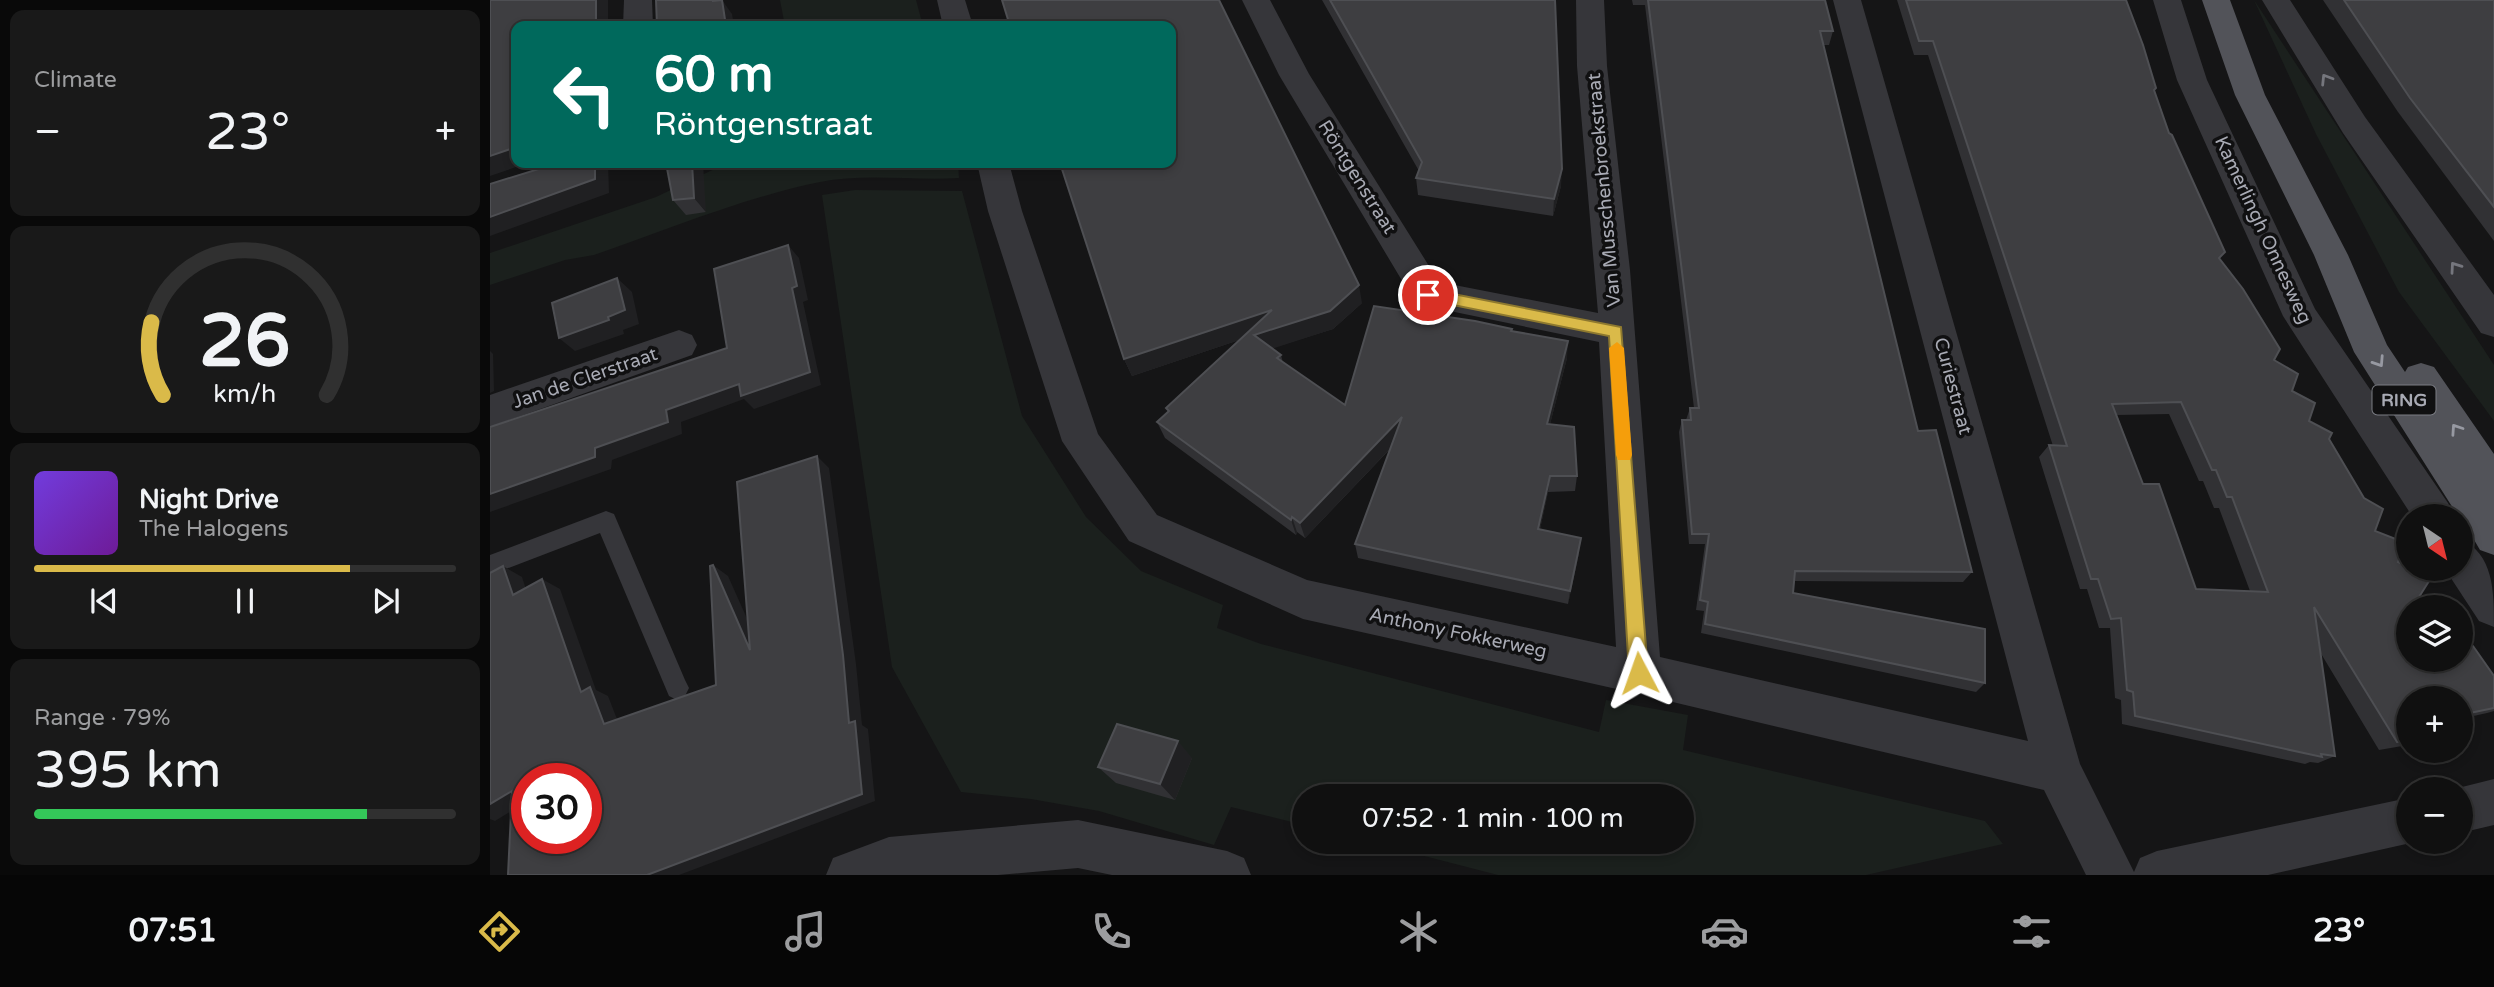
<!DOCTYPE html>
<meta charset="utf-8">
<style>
body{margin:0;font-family:"Varela Round",sans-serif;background:#191919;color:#f1f3f6;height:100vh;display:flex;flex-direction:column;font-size:26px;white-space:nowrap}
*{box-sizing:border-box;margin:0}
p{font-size:23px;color:#9c9d9f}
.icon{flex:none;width:38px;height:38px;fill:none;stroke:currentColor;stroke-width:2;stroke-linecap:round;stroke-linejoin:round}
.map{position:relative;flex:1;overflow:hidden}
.details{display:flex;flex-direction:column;gap:10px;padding:10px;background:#090909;width:490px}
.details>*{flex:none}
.banner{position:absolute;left:21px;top:21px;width:665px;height:147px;border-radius:14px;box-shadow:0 4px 10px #0003,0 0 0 2px #303030;background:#00695c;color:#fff;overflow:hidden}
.needle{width:46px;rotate:145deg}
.tools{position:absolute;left:1906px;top:504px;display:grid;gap:14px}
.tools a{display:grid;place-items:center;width:77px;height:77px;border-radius:50%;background:#101010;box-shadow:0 4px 10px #0003,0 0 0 2px #303030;font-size:35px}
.speed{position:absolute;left:21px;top:763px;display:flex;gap:14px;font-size:35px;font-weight:700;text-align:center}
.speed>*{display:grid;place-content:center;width:91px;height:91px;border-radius:50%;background:#101010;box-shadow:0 4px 10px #0003,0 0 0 2px #303030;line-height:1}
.speed .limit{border:10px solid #d22;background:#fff;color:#111}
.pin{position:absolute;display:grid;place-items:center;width:60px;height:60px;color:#fff;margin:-30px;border:4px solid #fff;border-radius:50%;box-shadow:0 2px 7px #0007}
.me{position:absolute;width:77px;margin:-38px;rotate:356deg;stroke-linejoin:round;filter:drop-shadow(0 0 5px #0008)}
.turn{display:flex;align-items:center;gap:24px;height:147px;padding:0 28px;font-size:32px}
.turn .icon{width:91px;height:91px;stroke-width:2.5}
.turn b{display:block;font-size:49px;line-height:60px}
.big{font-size:52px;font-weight:600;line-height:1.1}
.details .tile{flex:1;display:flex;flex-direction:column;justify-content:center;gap:10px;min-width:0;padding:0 24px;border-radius:14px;background:#191919}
.details .dial{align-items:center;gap:0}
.dial svg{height:182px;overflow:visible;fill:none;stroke:#303030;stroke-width:7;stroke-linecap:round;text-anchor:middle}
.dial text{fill:#f1f3f6;stroke:none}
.song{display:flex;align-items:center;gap:21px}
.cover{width:84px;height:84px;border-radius:10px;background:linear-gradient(135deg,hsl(260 70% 55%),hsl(280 70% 35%))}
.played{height:7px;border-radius:4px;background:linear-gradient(90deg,#daba49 75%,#303030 75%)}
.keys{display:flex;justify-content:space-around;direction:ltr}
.heat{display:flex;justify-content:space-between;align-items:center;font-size:38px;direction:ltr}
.charge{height:10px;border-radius:5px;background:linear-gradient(90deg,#34c759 79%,#303030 0)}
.trip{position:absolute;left:802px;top:784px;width:402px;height:70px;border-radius:35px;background:#101010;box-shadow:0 4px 10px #0003,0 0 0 2px #303030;font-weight:600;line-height:70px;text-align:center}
.tabs{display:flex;height:112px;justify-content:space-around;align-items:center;background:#060606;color:#9c9d9f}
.tabs .icon{width:49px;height:49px}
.tabs .selected{color:#daba49}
.tabs b{font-size:32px;color:#f1f3f6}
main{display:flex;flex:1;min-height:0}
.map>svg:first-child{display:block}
.green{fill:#1b201d}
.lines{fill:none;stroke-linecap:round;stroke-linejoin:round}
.service{fill:#36363a;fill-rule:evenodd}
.minor{fill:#36363a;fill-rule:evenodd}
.primary{fill:#525359;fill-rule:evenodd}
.wall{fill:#313134;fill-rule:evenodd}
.shaded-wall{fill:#202022}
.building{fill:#3e3e41;stroke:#4e4f53;stroke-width:2;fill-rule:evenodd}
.oneway{stroke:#75767d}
.oneway2{stroke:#9799a2}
.route{fill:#daba49;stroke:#8e792f;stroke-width:2}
.slow{fill:#f59e0b}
.labels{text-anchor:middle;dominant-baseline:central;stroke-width:7;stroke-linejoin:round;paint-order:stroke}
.shield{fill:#101011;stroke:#7a7c83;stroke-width:2}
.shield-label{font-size:18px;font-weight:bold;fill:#a8aab4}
.street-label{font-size:19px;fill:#a8aab4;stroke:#101011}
</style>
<main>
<section class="details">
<div class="tile"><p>Climate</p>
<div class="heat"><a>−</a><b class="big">23°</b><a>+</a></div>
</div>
<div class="tile dial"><svg viewBox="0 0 100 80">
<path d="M14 69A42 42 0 1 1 86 69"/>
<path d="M14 69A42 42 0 0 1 9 37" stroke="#daba49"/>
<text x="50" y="56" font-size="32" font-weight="700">26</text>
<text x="50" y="72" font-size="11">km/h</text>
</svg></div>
<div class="tile">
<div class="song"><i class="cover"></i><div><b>Night Drive</b><p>The Halogens</p></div></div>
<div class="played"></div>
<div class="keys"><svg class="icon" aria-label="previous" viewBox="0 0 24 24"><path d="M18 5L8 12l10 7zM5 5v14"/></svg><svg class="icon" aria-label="pause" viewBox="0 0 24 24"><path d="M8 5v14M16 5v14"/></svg><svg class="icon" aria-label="next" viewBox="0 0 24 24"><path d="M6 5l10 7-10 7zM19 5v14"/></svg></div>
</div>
<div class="tile"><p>Range · 79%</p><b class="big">395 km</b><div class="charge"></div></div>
</section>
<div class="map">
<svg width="2004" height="875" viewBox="0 0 2004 875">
<rect width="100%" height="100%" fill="#151516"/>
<g class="green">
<polygon points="290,0 426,0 433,26 295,26"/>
<polygon points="1764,0 2004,365 2004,421 1909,292 1826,134"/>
<path d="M237,163H468L469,178C423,181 375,173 330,182C256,197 176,230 104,255L75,260L0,285V253L166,197Z"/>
<polygon points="365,190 472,191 532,416 596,517 651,571 733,605 727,628 771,644 1109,732 1116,700 1198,715 1193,750 1495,821 1513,844 1376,875 1008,875 880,842 1192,842 1192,796 814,796 814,825 741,807 724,845 609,811 541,799 471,792 402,667 332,195"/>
</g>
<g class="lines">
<polygon class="service" points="116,511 124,514 195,680 199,688 195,696 187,700 179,696 110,533 0,575 0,555"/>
<g class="minor">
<polygon points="134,0 162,0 163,26 133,26"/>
<polygon points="447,0 475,0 483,26 453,26"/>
<polygon points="752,0 780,0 819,74 949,282 1108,313 1087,66 1086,0 1114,0 1117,66 1140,270 1170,657 1538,741 1343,0 1371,0 1590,764 1644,872 1650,858 1667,851 1918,798 1918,842 1925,842 1778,875 1596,875 1554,790 1149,694 813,619 639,541 572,441 498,211 487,163 519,163 532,211 608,434 667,515 817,580 1126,647 1109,342 926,304 789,75"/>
<polygon points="1663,0 1691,0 1717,80 1825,309 1958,503 1964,516 1922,516 1793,316 1687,80"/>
<polygon points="1772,0 1800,0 1875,117 2004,295 2004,337 1991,333 1853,133"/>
<polygon points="189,330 202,335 207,345 202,355 0,427 0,395"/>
<path d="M1970,539C2004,554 2004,591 2004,627L1989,621L1955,569H1970Z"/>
<polygon points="2004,779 2004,825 1970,833 1970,789 1964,789"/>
<polygon points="588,820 737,851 754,858 761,875 622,875 588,868 508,875 336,875 343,858 399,837"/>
</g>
<polygon class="primary" points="1712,0 1740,0 1775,95 1858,255 1897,345 1915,372 1918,367 1931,363 1944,367 2004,454 2004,555 1990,550 1970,516 1968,516 1864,352 1824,255 1745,95"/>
</g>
<g class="wall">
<polygon points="832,0 1065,0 1071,186 1063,216 928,195 926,178 929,171"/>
<polygon points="1142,0 1335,0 1343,31 1339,45 1333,45 1428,431 1482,572 1473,582 1304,581 1303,593 1495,683 1486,692 1211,633 1214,611 1206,610 1215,544 1199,544 1189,432 1192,420 1196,420 1200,408 1204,408 1155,5 1143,5"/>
<path d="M1407,0H1636L1664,91L1679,133L1735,252L1729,259L1784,360L1819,421L1839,439L1885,531L1908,562L1918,607L2004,676V711L1997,713L1970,719V698H1918V745L1889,750L1830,652L1845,756L1828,763L1820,762L1815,764L1632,724L1631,700L1625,698L1620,628H1609L1597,589H1590L1549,457L1559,445L1563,446L1438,55H1424ZM1679,414L1709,481H1713L1724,508H1729L1760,591L1706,589L1653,484L1627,415Z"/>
<polygon points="1833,0 2004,0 2004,241 1908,112"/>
<polygon points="176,163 216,212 196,215 183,200"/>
<polygon points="872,303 843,329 782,348 791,355 793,363 855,405 1022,331 1077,358 1060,424 1087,476 1085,491 1058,492 1050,529 1089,553 1078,604 868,558 865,544 901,448 815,538 807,532 806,535 675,438 667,422 678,412 676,408 749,340 642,376 634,359"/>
<polygon points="702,758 685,800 626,783 608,767"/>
</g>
<g class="shaded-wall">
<rect x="106" y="0" width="12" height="26"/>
<polygon points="232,0 242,14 244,26 236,26"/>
<polygon points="26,147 26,163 38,163 0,176 0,156"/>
<polygon points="105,163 118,163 119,193 0,236 0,217"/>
<polygon points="202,163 213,163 216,212 204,198"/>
<polygon points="1072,169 1071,186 1063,216 1064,199"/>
<polygon points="298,245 309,258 318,300 313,302 331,385 264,409 254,399 191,422 192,434 122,460 121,469 0,512 0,494 105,448 176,410 302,288"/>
<polygon points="127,278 142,292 149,324 133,330 134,334 85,351 69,338 118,317"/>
<polygon points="869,285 872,303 843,329 769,353 764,335 642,376 634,359 782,310"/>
<polygon points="1078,341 1077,358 1056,440 1057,424"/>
<polygon points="0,351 3,354 4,391 0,393"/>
<polygon points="912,417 914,434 815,538 810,523"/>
<polygon points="327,456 339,468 366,664 372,725 378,729 385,801 189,875 157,875 359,723"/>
<polygon points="1060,476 1058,492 1047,543 1048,529"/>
<polygon points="802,517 807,532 806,535 801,520"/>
<polygon points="1091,538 1089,553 1078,604 1080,591"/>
<polygon points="223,565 238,576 275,659 260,650"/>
<polygon points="13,566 32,577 41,605 23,595"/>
<polygon points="52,579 70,589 106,690 118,696 132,732 114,724 91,692"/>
<polygon points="688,741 702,758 685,800 670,784"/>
<polygon points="22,791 37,801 5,821 0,819 0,804"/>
</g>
<g class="building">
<polygon points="0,0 106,0 106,26 26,26 26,147 0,156"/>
<polygon points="166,0 223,0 223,1 232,0 236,26 167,26"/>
<polygon points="512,0 729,0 869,285 840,311 764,335 791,355 787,358 855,405 884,306 985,321 1022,329 1021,331 1078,341 1057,424 1084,427 1087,476 1060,476 1048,529 1091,538 1080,591 865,544 912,417 810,523 802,517 801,520 667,422 679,411 676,408 782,310 634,359 570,163 681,163 681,26 520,26"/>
<polygon points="840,0 1065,0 1072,169 1064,199 926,178 932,162"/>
<polygon points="1158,0 1335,0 1343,31 1330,31 1428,431 1446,430 1482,572 1305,571 1303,593 1495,629 1495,683 1215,624 1218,602 1210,600 1219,534 1202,534 1192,420 1201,420 1200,408 1209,408"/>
<path d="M1416,0H1636L1653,45L1666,88L1664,90L1679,133L1682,135L1735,252L1729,258L1753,289L1790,349L1784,360L1808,374L1802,391L1825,403L1819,421L1842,433L1839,439L1874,498L1893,509L1885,531L1916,543L1908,562L1918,567V569H1922L1941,578L1929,597L1952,607H1918V660H1970V642L1983,646L2004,676V708L1970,715V698H1918V741L1907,742L1824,607L1845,756L1831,754L1832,757L1645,716L1643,692L1637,690L1631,618L1621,619L1608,579H1601L1559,445L1577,446L1443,41H1429ZM1691,402L1722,470H1726L1737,497H1742L1778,592L1706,589L1669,484H1653L1622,404Z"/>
<polygon points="1854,0 2004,0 2004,207 1920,98"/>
<polygon points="68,163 105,163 105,179 0,217 0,184"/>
<polygon points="176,163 202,163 204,198 183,200"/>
<polygon points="298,245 307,286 302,288 320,372 251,396 249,384 176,410 178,422 105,448 105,457 0,494 0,427 237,348 224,269"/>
<polygon points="127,278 135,310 118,317 119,320 69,338 62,303"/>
<path d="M327,456L353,655L359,723L365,721L372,794L157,875H18L22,791L0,804V573L13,566L23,595L52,579L91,692L100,687L114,724L226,685L220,566L223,565L260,650L247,482ZM37,779H96V838H37Z"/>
<polygon points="627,724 688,741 670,784 608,767"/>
</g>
<defs><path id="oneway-chevron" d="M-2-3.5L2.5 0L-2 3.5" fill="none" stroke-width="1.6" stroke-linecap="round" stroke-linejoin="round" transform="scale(1.75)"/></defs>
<g class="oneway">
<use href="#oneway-chevron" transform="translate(1836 79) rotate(-122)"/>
<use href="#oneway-chevron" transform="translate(1965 267) rotate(-125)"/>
</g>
<g class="oneway2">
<use href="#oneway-chevron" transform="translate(1889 362) rotate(57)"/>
<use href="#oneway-chevron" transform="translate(1966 429) rotate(-124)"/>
</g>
<polygon class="route" points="938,289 1131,327 1158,673 1155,679 1149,682 1142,679 1139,673 1119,336 938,300 931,295"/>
<polygon class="slow" points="1127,342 1134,348 1142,455 1140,460 1128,460 1126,455 1119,348"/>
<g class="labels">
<rect class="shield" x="1882.5" y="385.5" width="63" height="29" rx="5"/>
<g class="shield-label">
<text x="1914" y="400">RING</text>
</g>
<g class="street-label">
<text transform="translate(867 177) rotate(58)">Röntgenstraat</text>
<text transform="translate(1114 190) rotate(-95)">Van Musschenbroekstraat</text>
<text transform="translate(1773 230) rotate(65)">Kamerlingh Onnesweg</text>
<text transform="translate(95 378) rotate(-19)">Jan de Clerstraat</text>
<text transform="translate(1463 386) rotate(75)">Curiestraat</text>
<text transform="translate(968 633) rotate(12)">Anthony Fokkerweg</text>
</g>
</g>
</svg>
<div class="tools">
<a><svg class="needle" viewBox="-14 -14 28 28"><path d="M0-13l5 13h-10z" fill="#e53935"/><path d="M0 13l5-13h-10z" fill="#9c9d9f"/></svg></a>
<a><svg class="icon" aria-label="layers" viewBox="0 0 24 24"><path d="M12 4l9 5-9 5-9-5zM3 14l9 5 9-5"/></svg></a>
<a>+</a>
<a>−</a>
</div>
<div class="speed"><div class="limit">30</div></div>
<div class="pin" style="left:938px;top:295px;background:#d93025"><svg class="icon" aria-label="arrive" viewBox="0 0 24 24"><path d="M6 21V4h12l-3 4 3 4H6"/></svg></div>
<svg class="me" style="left:1149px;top:673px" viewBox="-20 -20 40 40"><path d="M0-17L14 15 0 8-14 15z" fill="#daba49" stroke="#fff" stroke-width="4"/></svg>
<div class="trip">07:52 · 1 min · 100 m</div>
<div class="banner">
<div class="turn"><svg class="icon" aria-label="left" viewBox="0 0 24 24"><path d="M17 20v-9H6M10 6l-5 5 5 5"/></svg><div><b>60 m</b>Röntgenstraat</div></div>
</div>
</div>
</main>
<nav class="tabs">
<b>07:51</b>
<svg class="icon selected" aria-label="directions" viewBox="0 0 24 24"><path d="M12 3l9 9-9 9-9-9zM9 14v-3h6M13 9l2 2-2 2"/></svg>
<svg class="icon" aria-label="music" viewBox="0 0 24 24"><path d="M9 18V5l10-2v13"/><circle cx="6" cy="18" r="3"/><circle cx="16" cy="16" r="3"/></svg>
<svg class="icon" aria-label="phone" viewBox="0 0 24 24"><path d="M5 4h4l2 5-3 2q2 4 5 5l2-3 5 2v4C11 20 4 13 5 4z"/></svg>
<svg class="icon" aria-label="climate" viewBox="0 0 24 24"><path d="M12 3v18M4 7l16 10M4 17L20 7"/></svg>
<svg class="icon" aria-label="car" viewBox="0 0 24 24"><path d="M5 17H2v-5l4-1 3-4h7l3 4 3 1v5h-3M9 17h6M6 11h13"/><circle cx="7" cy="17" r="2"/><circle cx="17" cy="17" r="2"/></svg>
<svg class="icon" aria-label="filters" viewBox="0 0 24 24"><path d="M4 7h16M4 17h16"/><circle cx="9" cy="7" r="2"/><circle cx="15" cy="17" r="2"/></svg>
<b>23°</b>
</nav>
